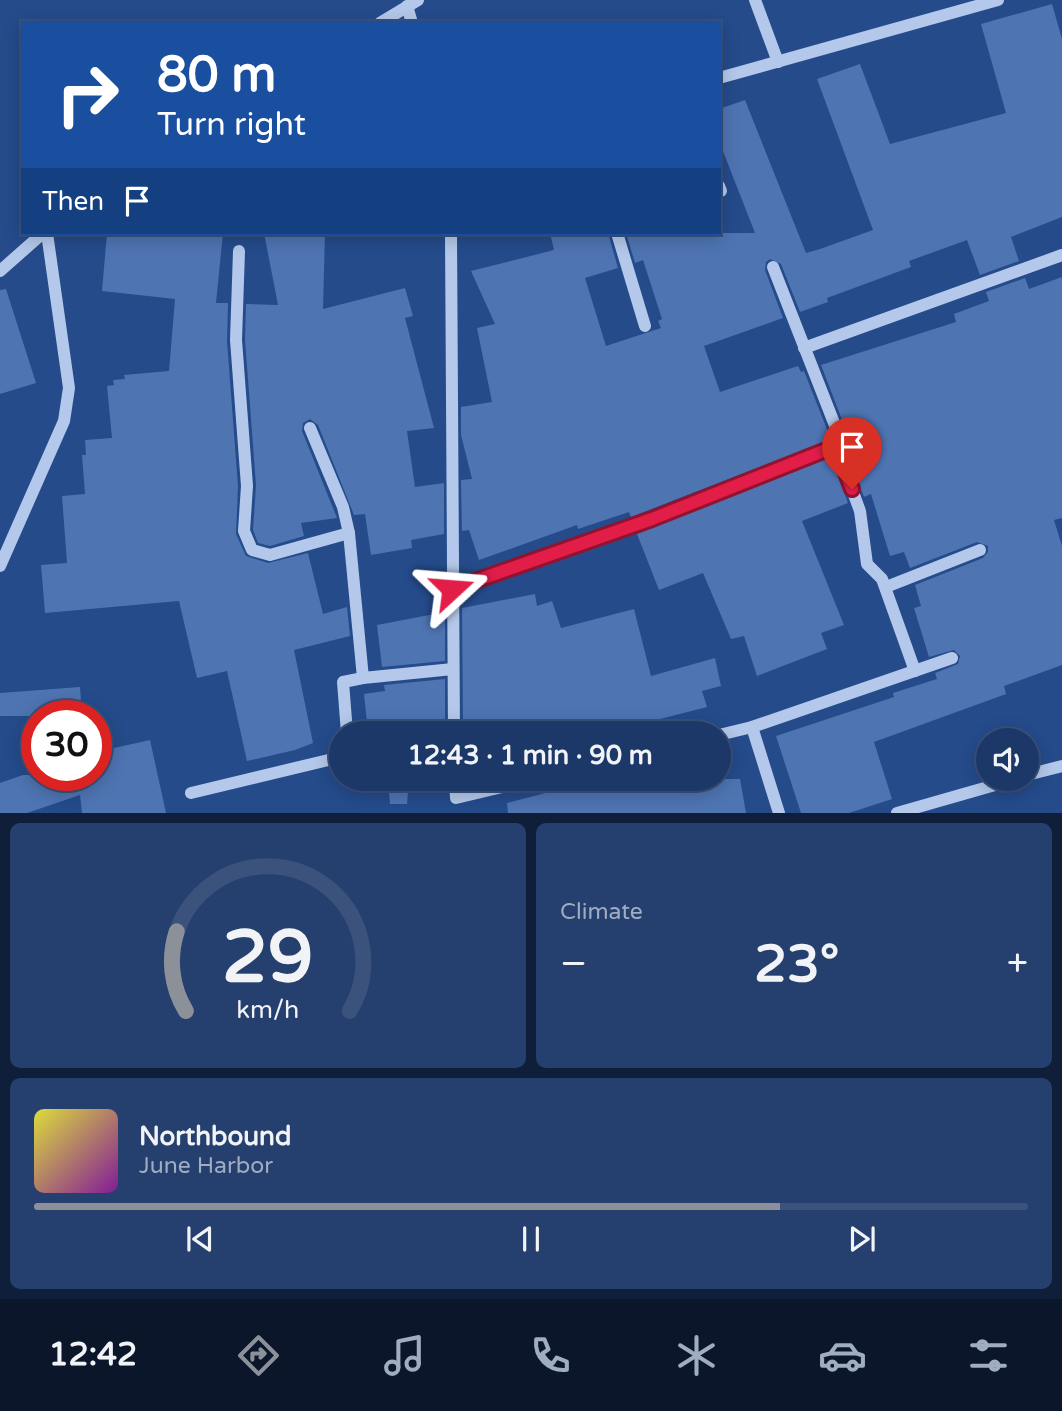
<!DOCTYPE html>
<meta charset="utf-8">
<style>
body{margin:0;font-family:"Varela Round",sans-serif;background:#253f6e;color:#f1f3f6;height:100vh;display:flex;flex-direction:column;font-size:26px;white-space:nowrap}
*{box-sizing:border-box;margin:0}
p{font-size:23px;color:#a0acc0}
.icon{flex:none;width:38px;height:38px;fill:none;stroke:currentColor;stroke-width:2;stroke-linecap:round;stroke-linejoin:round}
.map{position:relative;height:813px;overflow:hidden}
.details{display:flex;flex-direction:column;gap:10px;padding:10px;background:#0f1f39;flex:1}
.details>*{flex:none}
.top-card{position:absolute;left:21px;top:21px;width:700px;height:214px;border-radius:0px;box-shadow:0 4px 18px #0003,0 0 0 2px #3a527c;background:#1a4fa0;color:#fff;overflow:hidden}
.fabs{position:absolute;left:976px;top:728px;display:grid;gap:14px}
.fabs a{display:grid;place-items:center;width:63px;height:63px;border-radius:50%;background:#1c3868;box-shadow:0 4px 18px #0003,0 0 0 2px #3a527c;font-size:35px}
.speed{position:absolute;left:21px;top:700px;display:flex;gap:14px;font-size:35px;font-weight:700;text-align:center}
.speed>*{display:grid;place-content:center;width:91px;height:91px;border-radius:50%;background:#1c3868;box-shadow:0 4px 18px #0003,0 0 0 2px #3a527c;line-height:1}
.speed .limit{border:10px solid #d22;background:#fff;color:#111}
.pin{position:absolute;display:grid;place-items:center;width:60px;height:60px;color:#fff;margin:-72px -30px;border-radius:50% 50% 50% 0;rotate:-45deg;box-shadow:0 0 7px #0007}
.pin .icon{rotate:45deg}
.me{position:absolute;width:77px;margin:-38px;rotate:71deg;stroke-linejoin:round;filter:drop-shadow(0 0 5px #0008)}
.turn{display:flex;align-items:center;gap:24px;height:147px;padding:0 21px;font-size:32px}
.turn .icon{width:91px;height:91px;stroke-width:2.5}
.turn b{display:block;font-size:49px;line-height:60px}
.then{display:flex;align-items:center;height:66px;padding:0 21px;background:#0003;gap:14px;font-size:26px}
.big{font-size:52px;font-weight:800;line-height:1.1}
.details .widget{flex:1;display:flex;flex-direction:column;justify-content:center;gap:10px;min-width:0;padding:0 24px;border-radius:10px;background:#253f6e}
.details .dial{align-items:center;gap:0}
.dial svg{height:182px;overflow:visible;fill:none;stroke:#3a527c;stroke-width:7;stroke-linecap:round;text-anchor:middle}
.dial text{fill:#f1f3f6;stroke:none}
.song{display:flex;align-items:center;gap:21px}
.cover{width:84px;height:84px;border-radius:10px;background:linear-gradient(135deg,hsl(60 70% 55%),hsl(290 70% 35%))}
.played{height:7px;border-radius:4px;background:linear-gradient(90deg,#8c9099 75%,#3a527c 75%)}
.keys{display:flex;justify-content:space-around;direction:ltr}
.heat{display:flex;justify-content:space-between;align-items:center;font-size:38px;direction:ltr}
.details .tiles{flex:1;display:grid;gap:10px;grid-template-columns:1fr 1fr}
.widget:last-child{grid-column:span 2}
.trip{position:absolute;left:329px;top:721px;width:402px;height:70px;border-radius:35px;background:#1c3868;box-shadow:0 4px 18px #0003,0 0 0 2px #3a527c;font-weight:800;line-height:70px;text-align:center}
.dock{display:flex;height:112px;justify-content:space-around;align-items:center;background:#0b162a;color:#a0acc0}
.dock .icon{width:49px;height:49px}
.dock .on{color:#8c9099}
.dock b{font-size:32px;color:#f1f3f6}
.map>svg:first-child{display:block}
.building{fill:#4e74b2}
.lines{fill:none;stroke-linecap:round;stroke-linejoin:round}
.minor{stroke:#b3c8ea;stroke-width:12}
.route-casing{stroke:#92132f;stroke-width:18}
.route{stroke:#e11d48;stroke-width:12}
</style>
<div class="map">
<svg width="1062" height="813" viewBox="0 0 1062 813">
<rect width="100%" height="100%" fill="#254b8b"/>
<g class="building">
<polygon points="1052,4 1062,39 1062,217 1011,237 1019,261 980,275 967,240 909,261 911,267 827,298 828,302 800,312 781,264 770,259 766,262 765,270 783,318 704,346 720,392 798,366 801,372 804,371 828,432 839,436 843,433 844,425 821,365 956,322 954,314 989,301 986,292 1025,278 1029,289 1062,277 1062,518 1054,520 1062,546 1062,665 1004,686 1006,694 874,742 892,799 849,813 801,813 776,736 894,697 893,693 937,679 935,673 958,664 960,656 954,650 929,657 914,608 921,606 915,585 983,558 988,552 988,546 977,542 910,568 904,552 890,556 871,494 864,497 844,443 837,437 631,517 629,512 578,529 577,525 479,560 469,530 462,531 461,480 472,479 461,435 461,407 492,402 477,328 495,324 471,271 554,250 550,233 608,233 618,268 585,278 606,346 661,328 658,321 662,319 643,260 635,263 626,233 755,233 719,141 719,109 745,100 806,253 820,249 873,230 817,79 860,64 890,144 1006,113 981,24"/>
<polygon points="107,233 223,233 216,303 228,303 227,341 238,486 236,534 246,556 268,563 308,553 323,614 347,607 350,636 294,650 313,743 295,750 247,761 227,671 197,678 179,601 45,613 41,565 67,563 62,496 85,494 82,455 86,455 85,440 112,438 107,386 114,385 113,380 125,379 124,375 169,371 175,299 102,291"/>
<polygon points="264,233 325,233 323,309 405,288 413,316 405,318 434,428 407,431 415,487 444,483 444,534 411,540 412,548 371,555 365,514 354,515 318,425 310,419 303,423 302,431 337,518 301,523 304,536 270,546 258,543 253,530 256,485 245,340 246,304 278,305"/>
<polygon points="6,289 36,383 0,394 0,290"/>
<polygon points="831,457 848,503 802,521 844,625 821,633 827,649 757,676 744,636 731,639 703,573 659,590 637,534"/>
<polygon points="535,594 537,606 552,601 561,628 634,609 651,676 715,658 721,686 702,691 707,707 605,733 593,733 591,724 558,733 472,733 470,726 463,727 462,608"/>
<polygon points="445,612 445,661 382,667 377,625"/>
<polygon points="445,679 445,728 416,733 368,733 364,694 385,691 384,685"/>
<polygon points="80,687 82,716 0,716 0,693"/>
<polygon points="150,740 166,813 82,813 80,795 27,813 0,813 0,783 23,775 96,775 96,752"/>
<polygon points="388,779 409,779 407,804 390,804"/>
<polygon points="599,779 740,779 746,813 508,813 507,803"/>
</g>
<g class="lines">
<g class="minor">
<polyline points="755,0 778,62"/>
<polyline points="407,6 412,23"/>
<polyline points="380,23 418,0"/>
<polyline points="719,78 998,0"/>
<polyline points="719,186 721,191"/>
<polyline points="451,233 454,733"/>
<polyline points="617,233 645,326"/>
<polyline points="239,251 236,340 247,486 244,531 252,550 270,555 349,533"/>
<polyline points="773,267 836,428"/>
<polyline points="0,271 43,233"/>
<polyline points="804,348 1062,255"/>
<polyline points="310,428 343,507 349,533 363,678 453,669"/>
<polyline points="0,566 64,421 69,388 47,233"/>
<polyline points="886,587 980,550"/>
<polyline points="452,589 652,519 836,446 860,511 867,564 882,579 915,671"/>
<polyline points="752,727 779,813"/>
<polyline points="347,733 343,682 363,678"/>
<polyline points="719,735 752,727 952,658"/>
<polyline points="1027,775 1062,766"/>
<polyline points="455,779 456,798 536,779"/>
<polyline points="191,793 341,757"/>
<polyline points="897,813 1016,779"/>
</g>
</g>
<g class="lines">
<defs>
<polyline id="route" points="452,589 652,519 836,446 852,489"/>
</defs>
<use href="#route" class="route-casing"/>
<use href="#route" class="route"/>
</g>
</svg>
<div class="fabs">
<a><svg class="icon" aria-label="sound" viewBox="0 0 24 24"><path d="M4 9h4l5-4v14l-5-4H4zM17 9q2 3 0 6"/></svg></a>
</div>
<div class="speed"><div class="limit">30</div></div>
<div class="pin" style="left:852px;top:489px;background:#d93025"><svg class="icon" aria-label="arrive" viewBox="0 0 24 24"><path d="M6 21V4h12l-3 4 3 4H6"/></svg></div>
<svg class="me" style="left:452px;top:589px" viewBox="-20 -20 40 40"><path d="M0-17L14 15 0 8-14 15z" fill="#e11d48" stroke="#fff" stroke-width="4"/></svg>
<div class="trip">12:43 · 1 min · 90 m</div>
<div class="top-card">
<div class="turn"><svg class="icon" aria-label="right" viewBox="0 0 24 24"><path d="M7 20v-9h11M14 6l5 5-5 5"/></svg><div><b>80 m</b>Turn right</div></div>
<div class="then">Then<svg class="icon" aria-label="arrive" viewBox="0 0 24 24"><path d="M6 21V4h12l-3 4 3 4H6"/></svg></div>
</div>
</div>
<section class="details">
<div class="tiles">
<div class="widget dial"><svg viewBox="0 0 100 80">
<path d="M14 69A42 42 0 1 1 86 69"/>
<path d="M14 69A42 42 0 0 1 10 34" stroke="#8c9099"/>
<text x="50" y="56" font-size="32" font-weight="700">29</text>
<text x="50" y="72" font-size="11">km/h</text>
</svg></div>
<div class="widget"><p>Climate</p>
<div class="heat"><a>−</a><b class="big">23°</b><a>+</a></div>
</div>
<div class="widget">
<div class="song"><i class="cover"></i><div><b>Northbound</b><p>June Harbor</p></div></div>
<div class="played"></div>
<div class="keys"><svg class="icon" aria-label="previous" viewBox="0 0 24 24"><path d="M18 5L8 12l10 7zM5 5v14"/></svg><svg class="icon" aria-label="pause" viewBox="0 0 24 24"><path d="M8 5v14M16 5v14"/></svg><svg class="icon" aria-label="next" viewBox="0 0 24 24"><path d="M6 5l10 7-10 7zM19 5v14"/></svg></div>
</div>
</div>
</section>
<nav class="dock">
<b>12:42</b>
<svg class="icon on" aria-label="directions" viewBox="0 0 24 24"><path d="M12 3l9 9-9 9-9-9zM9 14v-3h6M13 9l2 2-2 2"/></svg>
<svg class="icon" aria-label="music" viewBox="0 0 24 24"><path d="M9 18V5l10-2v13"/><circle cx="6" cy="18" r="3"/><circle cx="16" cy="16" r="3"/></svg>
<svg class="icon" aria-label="phone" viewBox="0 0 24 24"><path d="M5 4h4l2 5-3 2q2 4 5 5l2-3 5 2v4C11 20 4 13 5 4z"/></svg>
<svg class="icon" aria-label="climate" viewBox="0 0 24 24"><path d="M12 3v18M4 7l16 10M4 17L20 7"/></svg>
<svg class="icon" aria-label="car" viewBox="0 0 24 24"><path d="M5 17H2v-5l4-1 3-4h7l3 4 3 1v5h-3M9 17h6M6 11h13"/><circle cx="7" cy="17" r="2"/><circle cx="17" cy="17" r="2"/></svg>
<svg class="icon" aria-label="filters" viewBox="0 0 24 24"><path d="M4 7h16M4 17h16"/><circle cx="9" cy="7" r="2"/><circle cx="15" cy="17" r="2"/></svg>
</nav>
